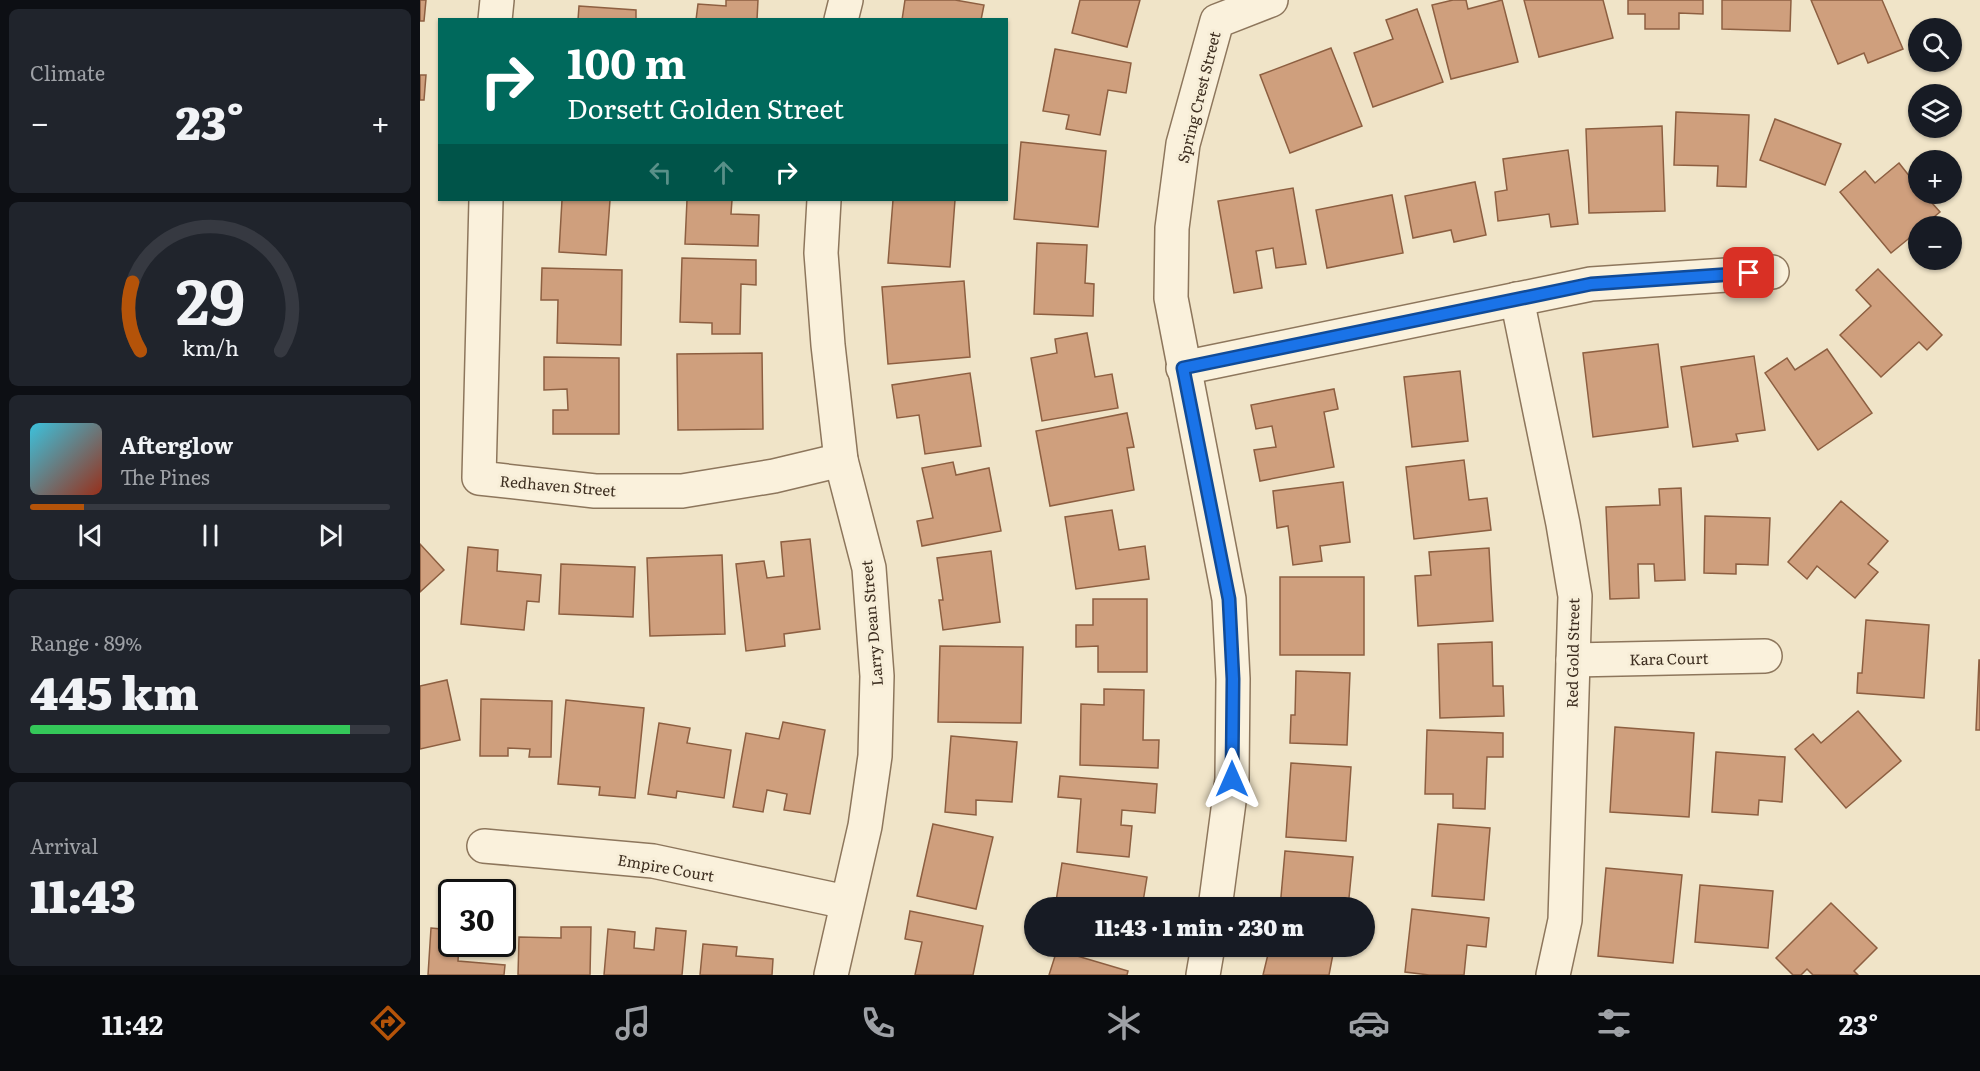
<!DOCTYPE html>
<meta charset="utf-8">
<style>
body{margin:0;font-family:Literata,serif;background:#20242c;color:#f1f3f6;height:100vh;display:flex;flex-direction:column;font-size:22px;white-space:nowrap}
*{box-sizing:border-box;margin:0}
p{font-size:20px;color:#9ea1a6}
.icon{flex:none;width:33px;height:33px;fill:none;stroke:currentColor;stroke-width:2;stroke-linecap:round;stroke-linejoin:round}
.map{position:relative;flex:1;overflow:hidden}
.panel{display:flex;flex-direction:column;gap:9px;padding:9px;background:#0d0f14;width:420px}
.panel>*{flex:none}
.banner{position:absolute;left:18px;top:18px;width:570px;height:183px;border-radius:0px;box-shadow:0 2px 4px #0004;background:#00695c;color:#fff;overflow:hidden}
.buttons{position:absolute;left:1488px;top:18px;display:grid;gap:12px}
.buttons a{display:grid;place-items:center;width:54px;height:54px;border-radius:50%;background:#171b24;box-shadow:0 2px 4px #0004;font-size:30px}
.speed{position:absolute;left:18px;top:879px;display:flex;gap:12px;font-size:30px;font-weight:700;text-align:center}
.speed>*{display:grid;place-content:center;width:78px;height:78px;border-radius:50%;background:#171b24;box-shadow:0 2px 4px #0004;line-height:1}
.speed .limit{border:3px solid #111;border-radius:9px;background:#fff;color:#111}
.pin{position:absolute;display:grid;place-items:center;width:51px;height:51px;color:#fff;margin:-26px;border-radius:12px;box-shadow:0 3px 9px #0006}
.me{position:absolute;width:66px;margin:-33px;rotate:0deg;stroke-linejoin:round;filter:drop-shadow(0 0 4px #0008)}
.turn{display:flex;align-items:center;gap:21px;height:126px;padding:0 30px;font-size:27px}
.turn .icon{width:78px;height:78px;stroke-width:2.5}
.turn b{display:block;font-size:42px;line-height:51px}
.lanes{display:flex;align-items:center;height:57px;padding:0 30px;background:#0003;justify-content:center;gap:30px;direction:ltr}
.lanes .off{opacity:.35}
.big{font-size:45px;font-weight:800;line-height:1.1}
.panel .tile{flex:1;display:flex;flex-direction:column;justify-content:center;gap:9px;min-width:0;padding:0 21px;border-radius:9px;background:#20242c}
.panel .dial{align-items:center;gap:0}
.dial svg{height:156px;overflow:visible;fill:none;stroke:#363941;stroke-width:7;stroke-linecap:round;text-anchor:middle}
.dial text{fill:#f1f3f6;stroke:none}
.song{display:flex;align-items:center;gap:18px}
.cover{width:72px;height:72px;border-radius:9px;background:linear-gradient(135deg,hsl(190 70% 55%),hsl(10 70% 35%))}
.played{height:6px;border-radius:3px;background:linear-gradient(90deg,#b45309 15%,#363941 15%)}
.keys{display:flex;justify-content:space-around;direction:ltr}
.heat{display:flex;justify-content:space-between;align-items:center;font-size:33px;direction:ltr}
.charge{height:9px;border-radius:4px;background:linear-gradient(90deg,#34c759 89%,#363941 0)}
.trip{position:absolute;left:604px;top:897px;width:351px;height:60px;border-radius:30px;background:#171b24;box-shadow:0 2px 4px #0004;font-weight:800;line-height:60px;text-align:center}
.dock{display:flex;height:96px;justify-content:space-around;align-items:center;background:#090b0e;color:#9ea1a6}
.dock .icon{width:42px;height:42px}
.dock .selected{color:#b45309}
.dock b{font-size:27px;color:#f1f3f6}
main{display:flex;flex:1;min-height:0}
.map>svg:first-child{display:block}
.building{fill:#cf9f7d;stroke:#8d5f41;stroke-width:1.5}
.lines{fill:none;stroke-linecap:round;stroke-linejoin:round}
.minor-casing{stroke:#8d765c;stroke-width:36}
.minor{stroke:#faf1dc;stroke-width:33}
.route-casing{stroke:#114b97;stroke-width:15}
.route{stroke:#1a73e8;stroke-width:10}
.labels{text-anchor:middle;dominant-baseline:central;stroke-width:6;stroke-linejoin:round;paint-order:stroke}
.street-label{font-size:15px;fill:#3d2e20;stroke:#f7eed8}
</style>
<main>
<section class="panel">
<div class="tile"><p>Climate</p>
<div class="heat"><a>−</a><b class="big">23°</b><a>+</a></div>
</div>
<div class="tile dial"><svg viewBox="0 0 100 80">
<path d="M14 69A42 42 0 1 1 86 69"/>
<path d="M14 69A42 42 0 0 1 10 34" stroke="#b45309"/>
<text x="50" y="56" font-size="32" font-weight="700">29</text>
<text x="50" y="72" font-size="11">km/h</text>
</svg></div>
<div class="tile">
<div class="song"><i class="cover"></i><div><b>Afterglow</b><p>The Pines</p></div></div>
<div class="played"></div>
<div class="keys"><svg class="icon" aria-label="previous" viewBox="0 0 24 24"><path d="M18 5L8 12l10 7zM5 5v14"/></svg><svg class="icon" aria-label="pause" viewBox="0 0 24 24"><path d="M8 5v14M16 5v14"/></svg><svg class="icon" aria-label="next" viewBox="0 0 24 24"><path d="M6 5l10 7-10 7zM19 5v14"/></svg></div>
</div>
<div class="tile"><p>Range · 89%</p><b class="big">445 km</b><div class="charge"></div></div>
<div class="tile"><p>Arrival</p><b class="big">11:43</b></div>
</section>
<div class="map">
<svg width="1560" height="975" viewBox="0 0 1560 975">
<rect width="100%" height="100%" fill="#f0e4c8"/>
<g class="building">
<polygon points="0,0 6,0 4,21 0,21"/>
<polygon points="306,0 338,0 337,20 276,20 278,4 306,6"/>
<polygon points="485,0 535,0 564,5 561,20 482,20"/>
<polygon points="660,0 720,0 707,47 652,33"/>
<polygon points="1033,0 1046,0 1048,9 1082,0 1098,62 1031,79 1012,5"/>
<polygon points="1104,0 1183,0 1193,38 1119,57"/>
<polygon points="1208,0 1283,0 1283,14 1259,13 1259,29 1225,29 1225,14 1208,14"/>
<polygon points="1302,0 1371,0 1370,31 1302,29"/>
<polygon points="1391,0 1462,0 1483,49 1448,63 1444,53 1418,64"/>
<polygon points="159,6 216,10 216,20 158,20"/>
<polygon points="997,9 1023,82 953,107 934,53 973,39 966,20"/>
<polygon points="911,48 942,126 870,153 840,75"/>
<polygon points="635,49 711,63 706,93 688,90 680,135 646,129 649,115 623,111"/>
<polygon points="0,75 6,75 4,100 0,100"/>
<polygon points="1256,112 1329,115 1326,187 1297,186 1298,166 1254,165"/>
<polygon points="1355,119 1421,144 1405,185 1340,160"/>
<polygon points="1242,126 1245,211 1169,213 1166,129"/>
<polygon points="601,142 686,151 678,227 594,219"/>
<polygon points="1148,150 1158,224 1131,227 1129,214 1078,221 1075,192 1087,190 1083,159"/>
<polygon points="1479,163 1498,187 1498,194 1504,194 1520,212 1503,226 1498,226 1498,231 1471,253 1420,192 1445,171 1455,183"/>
<polygon points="1055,182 1066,235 1034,242 1031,230 993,238 985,196"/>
<polygon points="873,188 886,264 856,268 853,248 836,251 842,288 814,293 798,201"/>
<polygon points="972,195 983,253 907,268 896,210"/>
<polygon points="142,200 190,200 186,255 139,252"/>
<polygon points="267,200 312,200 311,214 339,215 338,246 265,244"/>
<polygon points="473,200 535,200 530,267 468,263"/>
<polygon points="617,243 667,245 665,283 674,284 673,316 614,314"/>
<polygon points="262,258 336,260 336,285 321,284 320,334 292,334 292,323 260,322"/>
<polygon points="122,268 202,270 201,345 137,343 138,300 121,300"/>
<polygon points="1458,269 1522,335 1507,350 1499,342 1461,377 1420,335 1451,306 1436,290"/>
<polygon points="544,281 550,357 468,364 462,287"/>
<polygon points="667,333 675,377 692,374 698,408 622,421 611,358 637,353 635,339"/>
<polygon points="1238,344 1248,427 1173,437 1163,353"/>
<polygon points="1407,349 1452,413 1398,450 1345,373 1367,358 1375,370"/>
<polygon points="342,353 343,429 258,430 257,354"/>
<polygon points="1334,356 1345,430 1316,434 1318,441 1273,447 1261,367"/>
<polygon points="124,357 199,358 199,434 133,434 133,410 148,410 147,389 124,390"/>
<polygon points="1040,371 1048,441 992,447 984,377"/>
<polygon points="550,373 561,446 505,454 499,415 477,418 472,385"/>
<polygon points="914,389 918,409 904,412 914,467 840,481 834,450 856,447 852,426 836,429 831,405"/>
<polygon points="707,413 714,447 707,448 714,490 630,506 616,431"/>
<polygon points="1044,460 1049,500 1067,498 1071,530 994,539 986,467"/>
<polygon points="533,462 536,475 569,468 581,531 502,546 497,521 513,518 502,468"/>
<polygon points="923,482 930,542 900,546 902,561 873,565 868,526 857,528 853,491"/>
<polygon points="1261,488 1265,580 1235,581 1234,564 1218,564 1219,598 1190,599 1186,507 1240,505 1239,489"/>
<polygon points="1421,501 1468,541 1448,564 1458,572 1435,598 1397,566 1387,579 1368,562"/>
<polygon points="692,510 699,550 725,546 729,579 656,589 645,517"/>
<polygon points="1285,516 1350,518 1348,565 1316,564 1316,574 1284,573"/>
<polygon points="390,539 400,629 364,634 365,646 326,651 316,564 344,561 347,578 364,576 361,542"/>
<polygon points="0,544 24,570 0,592"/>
<polygon points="48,547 78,550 77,571 121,575 119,602 107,601 104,630 41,624"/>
<polygon points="1069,548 1073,621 998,626 995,576 1011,575 1009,552"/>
<polygon points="571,551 580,622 523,630 519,600 523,600 517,558"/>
<polygon points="302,555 305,634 230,636 227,558"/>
<polygon points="141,564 215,567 213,617 139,614"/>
<rect x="860" y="577" width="84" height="78"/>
<polygon points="673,599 727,599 727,672 678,672 678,646 656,647 656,625 673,625"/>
<polygon points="1446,620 1509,625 1504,698 1437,693 1438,673 1442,673"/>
<polygon points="1072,642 1073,686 1083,686 1084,716 1020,718 1018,644"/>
<polygon points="520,646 603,647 601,723 518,722"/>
<polygon points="1559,660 1560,660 1560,730 1556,730"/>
<polygon points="876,671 930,673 927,745 870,743 871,715 875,715"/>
<polygon points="27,680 40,740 0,749 0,686"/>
<polygon points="684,689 724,690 723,740 739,740 738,768 660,765 661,704 684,705"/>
<polygon points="61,699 132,701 131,757 109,757 110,749 88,748 88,756 60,756"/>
<polygon points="146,700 224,708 215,798 179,795 180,787 138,784"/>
<polygon points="1438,711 1481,761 1426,808 1375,749 1393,734 1401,743"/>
<polygon points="363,722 405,730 390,814 364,810 367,794 347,790 343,812 313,807 326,733 359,739"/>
<polygon points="239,723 270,728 267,743 311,750 304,798 257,791 256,798 228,794"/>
<polygon points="1195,727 1274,733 1269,817 1190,812"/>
<polygon points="1007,730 1083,733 1083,757 1067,757 1065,809 1033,808 1033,794 1005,794"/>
<polygon points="531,736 597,742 592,802 556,800 556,815 525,812"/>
<polygon points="1296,752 1365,757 1362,802 1339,800 1338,815 1292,812"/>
<polygon points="871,763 931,767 926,841 866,837"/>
<polygon points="640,776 737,784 735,813 702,810 701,825 712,826 709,857 657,852 661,799 638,797"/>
<polygon points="513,824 573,837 556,909 497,896"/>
<polygon points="1018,824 1070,828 1064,900 1012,896"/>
<polygon points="865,851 933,857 928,908 860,908"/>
<polygon points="642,863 727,877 722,908 635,908"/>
<polygon points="1186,868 1262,875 1253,963 1178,956"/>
<polygon points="1280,885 1353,891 1348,948 1275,942"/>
<polygon points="1411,903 1457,948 1434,971 1438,975 1393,975 1387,969 1381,975 1373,975 1356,958"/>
<polygon points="992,909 1069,918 1066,947 1047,945 1044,975 1009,975 985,972"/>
<polygon points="490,911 563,926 553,975 495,975 502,942 485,939"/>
<polygon points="141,927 171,927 170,975 98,975 99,937 141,938"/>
<polygon points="11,928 32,930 32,944 39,944 38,961 85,965 84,975 8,975"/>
<polygon points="236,928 266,931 262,975 184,975 188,929 215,932 214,948 234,950"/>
<polygon points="283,944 317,947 316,956 353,959 352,975 280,975"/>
<polygon points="674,946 716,946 715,953"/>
<polygon points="850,946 877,946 913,954 909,975 843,975"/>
<polygon points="637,950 708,971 707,975 629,975"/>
</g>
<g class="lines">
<defs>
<g id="minor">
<polyline points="75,20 77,0"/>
<polyline points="421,20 426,0"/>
<polyline points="66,200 59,478 175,491 262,491 354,476 421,460"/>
<polyline points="404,200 401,253 408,345 421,460 449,568 457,676 455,756 445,826 411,975"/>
<polyline points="1097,299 1143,524 1155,596 1145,920 1133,975"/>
<polyline points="763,368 1171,284 1352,272"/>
<polyline points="1153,660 1345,656"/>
<polyline points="64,846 233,861 426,902"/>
<polyline points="795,908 812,779 813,679 809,599 751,298 752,228 763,144 797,21 851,0"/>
<polyline points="783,975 788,946"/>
</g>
</defs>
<use href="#minor" class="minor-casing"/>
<use href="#minor" class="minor"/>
</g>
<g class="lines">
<defs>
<polyline id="route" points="812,779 813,679 809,599 763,368 1171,284 1329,273"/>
</defs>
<use href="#route" class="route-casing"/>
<use href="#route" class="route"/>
</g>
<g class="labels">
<g class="street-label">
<text transform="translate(778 97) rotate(-76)">Spring Crest Street</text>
<text transform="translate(138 485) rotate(5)">Redhaven Street</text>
<text transform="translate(451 623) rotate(-95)">Larry Dean Street</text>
<text transform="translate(1152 653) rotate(-89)">Red Gold Street</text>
<text transform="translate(1249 658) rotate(-1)">Kara Court</text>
<text transform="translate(246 867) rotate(10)">Empire Court</text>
</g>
</g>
</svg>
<div class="buttons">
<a><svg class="icon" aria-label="search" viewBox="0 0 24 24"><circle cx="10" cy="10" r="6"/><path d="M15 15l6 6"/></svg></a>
<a><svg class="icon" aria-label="layers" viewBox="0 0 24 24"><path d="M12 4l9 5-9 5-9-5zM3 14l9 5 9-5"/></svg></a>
<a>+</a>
<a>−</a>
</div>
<div class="speed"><div class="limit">30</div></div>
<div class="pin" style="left:1329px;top:273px;background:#d93025"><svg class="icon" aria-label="arrive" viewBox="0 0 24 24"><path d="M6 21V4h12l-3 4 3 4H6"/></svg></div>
<svg class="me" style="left:812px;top:779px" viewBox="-20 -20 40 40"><path d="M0-17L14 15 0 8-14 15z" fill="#1a73e8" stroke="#fff" stroke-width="4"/></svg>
<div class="trip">11:43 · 1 min · 230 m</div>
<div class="banner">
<div class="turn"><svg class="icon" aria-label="right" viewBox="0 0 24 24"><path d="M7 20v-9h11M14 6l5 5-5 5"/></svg><div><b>100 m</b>Dorsett Golden Street</div></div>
<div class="lanes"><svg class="icon off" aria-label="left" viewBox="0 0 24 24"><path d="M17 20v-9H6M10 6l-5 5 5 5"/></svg><svg class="icon off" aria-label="ahead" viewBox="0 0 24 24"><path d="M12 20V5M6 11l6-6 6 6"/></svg><svg class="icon" aria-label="right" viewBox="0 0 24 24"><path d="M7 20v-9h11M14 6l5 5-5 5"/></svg></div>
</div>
</div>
</main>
<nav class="dock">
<b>11:42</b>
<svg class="icon selected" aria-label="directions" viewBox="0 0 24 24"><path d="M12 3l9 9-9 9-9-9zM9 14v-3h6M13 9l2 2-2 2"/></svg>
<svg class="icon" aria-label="music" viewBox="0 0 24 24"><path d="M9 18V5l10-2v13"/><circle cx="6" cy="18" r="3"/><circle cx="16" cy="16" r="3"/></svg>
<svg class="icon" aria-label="phone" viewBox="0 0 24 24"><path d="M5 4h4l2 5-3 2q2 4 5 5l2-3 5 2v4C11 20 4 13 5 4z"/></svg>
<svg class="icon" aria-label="climate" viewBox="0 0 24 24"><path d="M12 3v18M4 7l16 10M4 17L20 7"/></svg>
<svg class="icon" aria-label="car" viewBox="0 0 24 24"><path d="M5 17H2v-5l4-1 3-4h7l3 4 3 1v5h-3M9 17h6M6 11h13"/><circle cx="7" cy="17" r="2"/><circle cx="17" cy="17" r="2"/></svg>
<svg class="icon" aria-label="filters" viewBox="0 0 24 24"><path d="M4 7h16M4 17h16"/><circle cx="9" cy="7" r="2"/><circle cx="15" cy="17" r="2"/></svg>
<b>23°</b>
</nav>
